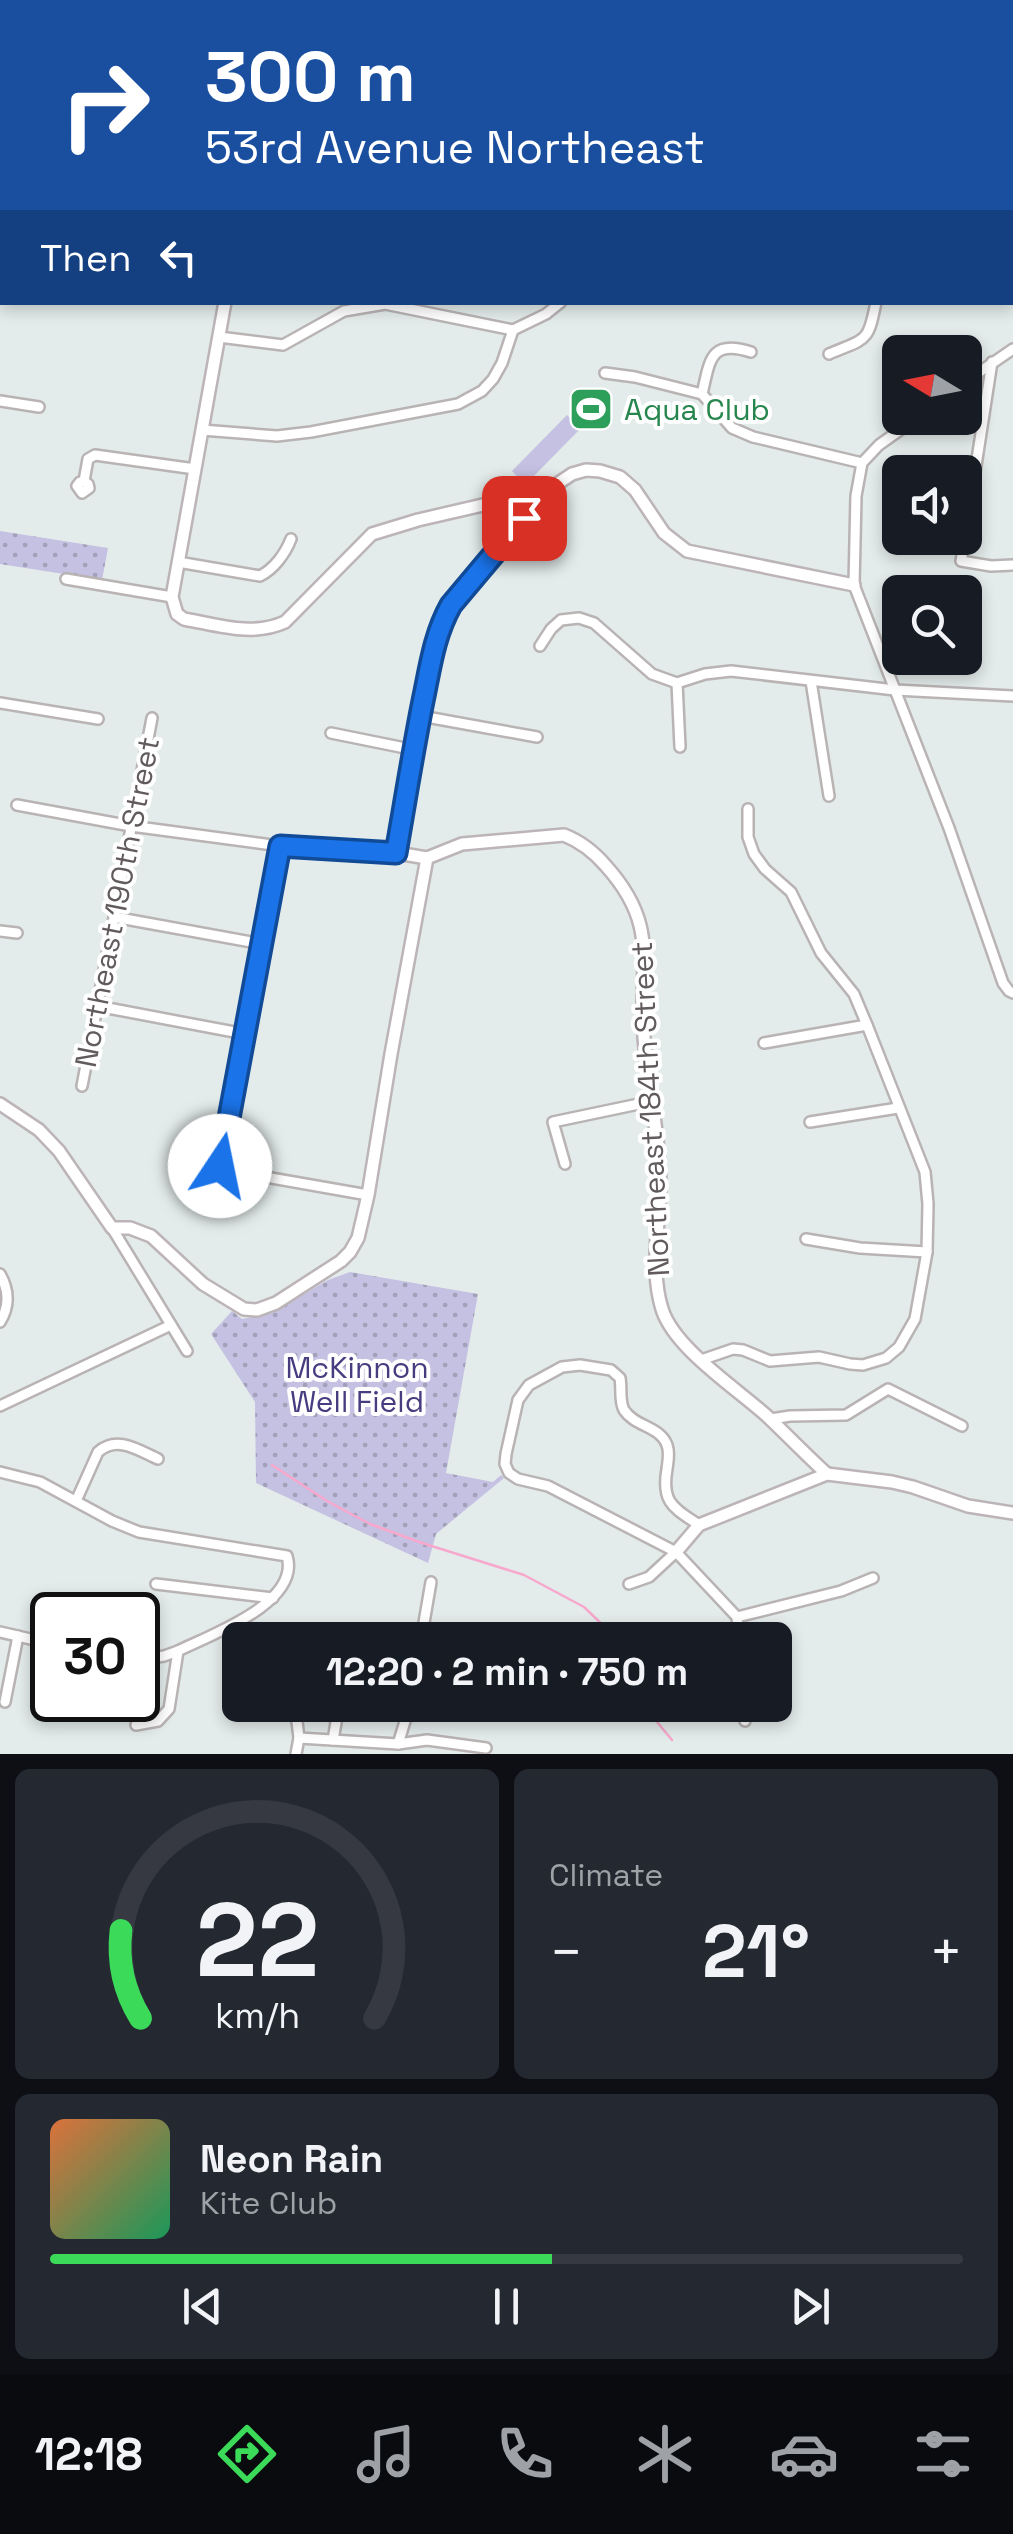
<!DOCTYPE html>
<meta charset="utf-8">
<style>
body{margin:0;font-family:"Space Grotesk",sans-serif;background:#242831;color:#f1f3f6;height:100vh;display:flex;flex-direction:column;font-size:38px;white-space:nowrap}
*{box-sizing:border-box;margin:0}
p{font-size:32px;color:#9ea1a6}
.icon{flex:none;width:55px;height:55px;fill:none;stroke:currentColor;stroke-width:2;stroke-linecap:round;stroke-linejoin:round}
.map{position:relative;height:1754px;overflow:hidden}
.panel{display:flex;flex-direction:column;gap:15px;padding:15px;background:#0d0f14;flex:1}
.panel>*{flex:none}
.hud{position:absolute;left:0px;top:0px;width:1015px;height:305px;box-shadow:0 5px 15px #0003;background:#1a4fa0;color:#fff;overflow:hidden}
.needle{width:65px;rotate:280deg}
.tools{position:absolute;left:882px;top:335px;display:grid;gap:20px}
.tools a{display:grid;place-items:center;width:100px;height:100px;border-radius:15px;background:#171b24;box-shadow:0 5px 15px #0003;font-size:50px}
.speed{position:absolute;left:30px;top:1592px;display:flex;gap:20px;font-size:50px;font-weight:700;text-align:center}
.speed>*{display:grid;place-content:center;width:130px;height:130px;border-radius:50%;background:#171b24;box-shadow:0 5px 15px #0003;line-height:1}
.speed .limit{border:5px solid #111;border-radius:15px;background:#fff;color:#111}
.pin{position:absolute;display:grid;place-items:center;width:85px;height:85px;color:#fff;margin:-42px;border-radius:20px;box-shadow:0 5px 15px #0006}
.me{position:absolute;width:110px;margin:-55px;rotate:11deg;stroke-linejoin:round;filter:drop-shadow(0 0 8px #0008)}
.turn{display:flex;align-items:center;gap:35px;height:210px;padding:0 40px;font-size:45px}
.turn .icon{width:130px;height:130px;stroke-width:2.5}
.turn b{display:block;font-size:70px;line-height:85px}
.then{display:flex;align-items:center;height:95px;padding:0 40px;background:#0003;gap:20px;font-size:38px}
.big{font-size:75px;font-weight:800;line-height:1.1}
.panel .card{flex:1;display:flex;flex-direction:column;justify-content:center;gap:15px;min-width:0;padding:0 35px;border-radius:15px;background:#242831}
.panel .dial{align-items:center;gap:0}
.dial svg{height:260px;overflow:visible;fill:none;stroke:#363941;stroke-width:7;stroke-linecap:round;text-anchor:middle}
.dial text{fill:#f1f3f6;stroke:none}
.song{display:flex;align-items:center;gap:30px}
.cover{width:120px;height:120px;border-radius:15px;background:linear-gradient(135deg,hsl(20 70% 55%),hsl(150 70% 35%))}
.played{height:10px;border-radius:5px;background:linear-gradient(90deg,#3bda59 55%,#363941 55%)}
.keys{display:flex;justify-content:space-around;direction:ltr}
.heat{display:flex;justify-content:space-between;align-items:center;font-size:55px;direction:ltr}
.panel .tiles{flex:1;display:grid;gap:15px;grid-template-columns:1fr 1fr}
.card:last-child{grid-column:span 2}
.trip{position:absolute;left:222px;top:1622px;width:570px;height:100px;border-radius:15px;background:#171b24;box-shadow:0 5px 15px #0003;font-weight:800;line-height:100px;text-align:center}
.menu{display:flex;height:160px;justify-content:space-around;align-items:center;background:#090b0e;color:#9ea1a6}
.menu .icon{width:70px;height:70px}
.menu .current{color:#3bda59}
.menu b{font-size:45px;color:#f1f3f6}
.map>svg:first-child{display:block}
.green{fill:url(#green-dots)}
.pitch{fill:#c5c1e2}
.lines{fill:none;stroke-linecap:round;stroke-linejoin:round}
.stream{stroke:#f7a8cc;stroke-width:2.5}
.street-casing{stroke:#b9b3b4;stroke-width:14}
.secondary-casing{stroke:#bcb4b6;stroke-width:16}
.street{stroke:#fff;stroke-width:9}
.secondary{stroke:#fff;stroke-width:11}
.route-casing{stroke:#114b97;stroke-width:25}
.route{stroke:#1a73e8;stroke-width:18}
.labels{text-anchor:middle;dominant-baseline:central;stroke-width:8;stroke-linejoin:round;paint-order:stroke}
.leisure-label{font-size:30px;fill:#27864d;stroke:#fff;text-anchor:start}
.street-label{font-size:30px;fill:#625b5d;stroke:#fff}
.park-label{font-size:30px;fill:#473c80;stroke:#fff}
</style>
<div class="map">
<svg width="1013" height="1754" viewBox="0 0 1013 1754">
<defs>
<pattern id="green-dots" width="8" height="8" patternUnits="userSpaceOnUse" patternTransform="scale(2.5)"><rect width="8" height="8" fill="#c5c1e2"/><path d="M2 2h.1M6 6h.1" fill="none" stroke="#a3a0ba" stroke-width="1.8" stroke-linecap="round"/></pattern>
</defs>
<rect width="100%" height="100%" fill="#e3eceb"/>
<g class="green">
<polygon points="0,531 108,548 102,580 0,564"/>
<polygon points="350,1272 478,1294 446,1473 493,1482 501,1475 504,1478 436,1534 428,1563 256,1483 255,1402 211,1334 232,1311 242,1319 272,1313 328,1280"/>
</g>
<polygon class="pitch" points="567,415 581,428 529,481 522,482 512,471"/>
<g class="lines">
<g class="stream">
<polyline points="0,111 2,111"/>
<polyline points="272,1465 327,1501 370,1524 422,1543 524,1575 584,1607 612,1634 614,1640"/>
<polyline points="643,1705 672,1740"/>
</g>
<defs>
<g id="street">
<polyline points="292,0 306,2"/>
<polyline points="868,0 880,2"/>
<polyline points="389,2 398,0"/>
<polyline points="605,2 608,0"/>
<polyline points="713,2 713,0"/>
<polyline points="1010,2 1010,0"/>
<polyline points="1012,30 1013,31"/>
<polyline points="1012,254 1013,254"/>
<polyline points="219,337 283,345 344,311 385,304 513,330 546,314 561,302"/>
<path d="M829,354C866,338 868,344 876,302"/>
<polyline points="605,373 635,377 702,394 732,428 753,437 862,463"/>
<polyline points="965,382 1013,349"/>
<path d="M702,394C710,360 710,339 751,352"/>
<polyline points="0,401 39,407"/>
<polyline points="917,418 879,445 862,463 856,496 854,585 949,828 1003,983 1009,991 1013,993"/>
<polyline points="202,430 277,436 311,432 458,404 482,391 493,379 502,363 513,330"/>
<polyline points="84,481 80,482 77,486 82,493 89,488 88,484 84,481 88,459 95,455 195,469"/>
<polyline points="965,537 992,362"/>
<polyline points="965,538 961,561 991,566 1013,565"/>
<path d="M178,562L260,576C274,569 285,554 291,539"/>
<polyline points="66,579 172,597"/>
<polyline points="540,646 551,629 561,620 579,618 594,623 652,674 677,683 705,674 731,671 895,690 1013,696"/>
<polyline points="811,681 829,796"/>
<polyline points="677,683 680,747"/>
<polyline points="0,703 98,719"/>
<polyline points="421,716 537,737"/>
<polyline points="331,733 415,750"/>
<path d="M17,805L131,826L280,846L397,853C405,802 414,752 424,701C430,668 434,635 451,605L548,490"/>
<polyline points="280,846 220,1169 368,1195"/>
<polyline points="114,917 262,944"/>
<polyline points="0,931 17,933"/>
<polyline points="97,1006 245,1034"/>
<polyline points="764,1043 867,1025"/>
<polyline points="82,1086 152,718"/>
<polyline points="810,1122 898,1108"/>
<polyline points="565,1164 553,1122 653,1101"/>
<polyline points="112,1228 187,1351"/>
<polyline points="806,1239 860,1248 927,1252"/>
<path d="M0,1274C9,1290 10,1306 0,1322"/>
<polyline points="701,1360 733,1349 743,1350 770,1361 819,1357 850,1364 863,1365 886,1358 899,1347 915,1319 927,1252 928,1204 925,1172 867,1025 854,994 821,953 791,892 765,869 754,854 748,837 748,809"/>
<polyline points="0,1406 171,1325"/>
<polyline points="771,1419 790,1416 846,1415 888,1389 962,1426"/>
<path d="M0,1472L40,1482L112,1521L139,1532L287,1556C301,1603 210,1635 178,1651L164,1656L138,1660"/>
<path d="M76,1501L98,1452C117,1435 138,1450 158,1459"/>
<path d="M699,1525C674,1508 661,1503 667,1469C668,1461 670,1453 667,1445C660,1426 635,1427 624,1410C619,1401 622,1389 620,1378L611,1370L580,1365L562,1367L529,1385L518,1400L506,1454L505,1464L509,1473L518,1479L548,1486L676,1552L737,1617"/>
<polyline points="156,1584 273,1598"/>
<polyline points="629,1584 649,1577 676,1552"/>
<polyline points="0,1632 52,1644"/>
<polyline points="421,1640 431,1582"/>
<polyline points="739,1640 737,1617 841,1591 873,1578"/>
<polyline points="5,1702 18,1636"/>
<polyline points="295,1705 299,1738 296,1754"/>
<polyline points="744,1705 745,1721"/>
<polyline points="136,1725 158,1721 169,1709 178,1651"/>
<polyline points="299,1738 398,1744 427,1740 486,1748"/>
<polyline points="333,1740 339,1705"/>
<polyline points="398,1744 410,1705"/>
</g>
<g id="secondary">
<polyline points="1012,163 1013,163"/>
<polyline points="0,181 2,182"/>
<polyline points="0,278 2,274"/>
<path d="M225,302L172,597L177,614L184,619C218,625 252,637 285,622L372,534L418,520L548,490L572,474L586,470L600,471L620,477L635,490L664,533L687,551L854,585"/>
<path d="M397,853L427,858L462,844L564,835C582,842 594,852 606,866C661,927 638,965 644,1037C648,1088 660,1137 660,1188C659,1227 650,1271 662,1309C674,1348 736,1388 767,1416C787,1435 806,1455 827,1474"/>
<polyline points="0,1104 39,1130 59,1151 112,1228 130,1228 151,1236 203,1284 244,1309 257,1310 276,1303 341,1261 350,1252 358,1238 368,1195 391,1054 427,858"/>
<polyline points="676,1552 699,1525 827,1474 892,1482 913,1487 968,1506 1013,1513"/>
</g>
</defs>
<use href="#street" class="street-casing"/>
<use href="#secondary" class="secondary-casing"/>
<use href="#street" class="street"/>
<use href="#secondary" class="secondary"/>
</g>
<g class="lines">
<defs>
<path id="route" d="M220,1166L280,846L396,853C405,802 413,751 423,701C430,668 434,635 451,605L524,518"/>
</defs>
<use href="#route" class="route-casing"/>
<use href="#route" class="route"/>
</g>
<defs>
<symbol id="stadium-square" viewBox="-11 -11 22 22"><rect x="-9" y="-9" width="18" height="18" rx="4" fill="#2e9e5b" stroke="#fff"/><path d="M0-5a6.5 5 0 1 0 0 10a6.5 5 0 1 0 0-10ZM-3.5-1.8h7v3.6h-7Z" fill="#fff"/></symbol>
</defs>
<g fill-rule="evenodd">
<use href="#stadium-square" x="566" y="384" width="50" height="50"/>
</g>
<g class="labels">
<g class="leisure-label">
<text x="624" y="409">Aqua Club</text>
</g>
<g class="street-label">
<text transform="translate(117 902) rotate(-79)">Northeast 190th Street</text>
<text transform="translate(650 1109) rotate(-93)">Northeast 184th Street</text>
</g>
<g class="park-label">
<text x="357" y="1367">McKinnon<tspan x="357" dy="34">Well Field</tspan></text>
</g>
</g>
</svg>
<div class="tools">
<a><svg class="needle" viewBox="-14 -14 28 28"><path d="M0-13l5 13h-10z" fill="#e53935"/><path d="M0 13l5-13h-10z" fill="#9ea1a6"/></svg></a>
<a><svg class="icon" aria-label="sound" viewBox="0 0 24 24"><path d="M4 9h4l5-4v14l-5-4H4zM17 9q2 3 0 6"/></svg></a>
<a><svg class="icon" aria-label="search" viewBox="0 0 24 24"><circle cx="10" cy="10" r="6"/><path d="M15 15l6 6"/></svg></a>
</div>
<div class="speed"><div class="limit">30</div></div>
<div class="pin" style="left:524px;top:518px;background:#d93025"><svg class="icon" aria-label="arrive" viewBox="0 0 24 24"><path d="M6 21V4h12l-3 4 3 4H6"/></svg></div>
<svg class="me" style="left:220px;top:1166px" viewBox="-20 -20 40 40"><circle r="19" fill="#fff"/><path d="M0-13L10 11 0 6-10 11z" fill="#1a73e8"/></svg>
<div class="trip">12:20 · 2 min · 750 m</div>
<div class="hud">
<div class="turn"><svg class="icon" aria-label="right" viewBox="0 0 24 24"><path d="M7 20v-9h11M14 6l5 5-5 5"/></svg><div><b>300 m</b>53rd Avenue Northeast</div></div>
<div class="then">Then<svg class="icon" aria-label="left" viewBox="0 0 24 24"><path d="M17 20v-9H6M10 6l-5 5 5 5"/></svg></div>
</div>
</div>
<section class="panel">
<div class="tiles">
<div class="card dial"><svg viewBox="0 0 100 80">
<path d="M14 69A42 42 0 1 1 86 69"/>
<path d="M14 69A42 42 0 0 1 8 42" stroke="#3bda59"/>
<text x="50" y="56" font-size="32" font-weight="700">22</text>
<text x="50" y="72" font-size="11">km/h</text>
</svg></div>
<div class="card"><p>Climate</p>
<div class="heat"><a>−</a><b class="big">21°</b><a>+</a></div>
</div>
<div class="card">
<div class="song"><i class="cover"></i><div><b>Neon Rain</b><p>Kite Club</p></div></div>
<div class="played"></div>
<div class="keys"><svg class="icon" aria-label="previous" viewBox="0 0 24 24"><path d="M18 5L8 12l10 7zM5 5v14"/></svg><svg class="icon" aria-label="pause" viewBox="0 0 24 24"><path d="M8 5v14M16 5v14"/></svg><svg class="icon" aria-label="next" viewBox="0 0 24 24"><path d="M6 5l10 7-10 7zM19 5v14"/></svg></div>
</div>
</div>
</section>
<nav class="menu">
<b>12:18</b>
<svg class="icon current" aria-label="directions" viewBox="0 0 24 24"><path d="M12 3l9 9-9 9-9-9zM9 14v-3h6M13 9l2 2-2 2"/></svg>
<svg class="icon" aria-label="music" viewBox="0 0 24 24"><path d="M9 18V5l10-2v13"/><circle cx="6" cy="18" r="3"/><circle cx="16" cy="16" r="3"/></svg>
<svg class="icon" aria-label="phone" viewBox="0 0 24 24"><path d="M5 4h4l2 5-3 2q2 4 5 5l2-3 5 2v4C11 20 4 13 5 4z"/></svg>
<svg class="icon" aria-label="climate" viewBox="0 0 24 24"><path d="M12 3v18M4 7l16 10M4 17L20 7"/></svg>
<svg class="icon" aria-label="car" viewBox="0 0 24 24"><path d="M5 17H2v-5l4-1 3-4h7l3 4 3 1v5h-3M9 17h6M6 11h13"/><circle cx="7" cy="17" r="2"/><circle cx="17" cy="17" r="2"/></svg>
<svg class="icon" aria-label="filters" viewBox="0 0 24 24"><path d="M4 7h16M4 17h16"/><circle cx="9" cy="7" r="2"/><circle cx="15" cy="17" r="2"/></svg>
</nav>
